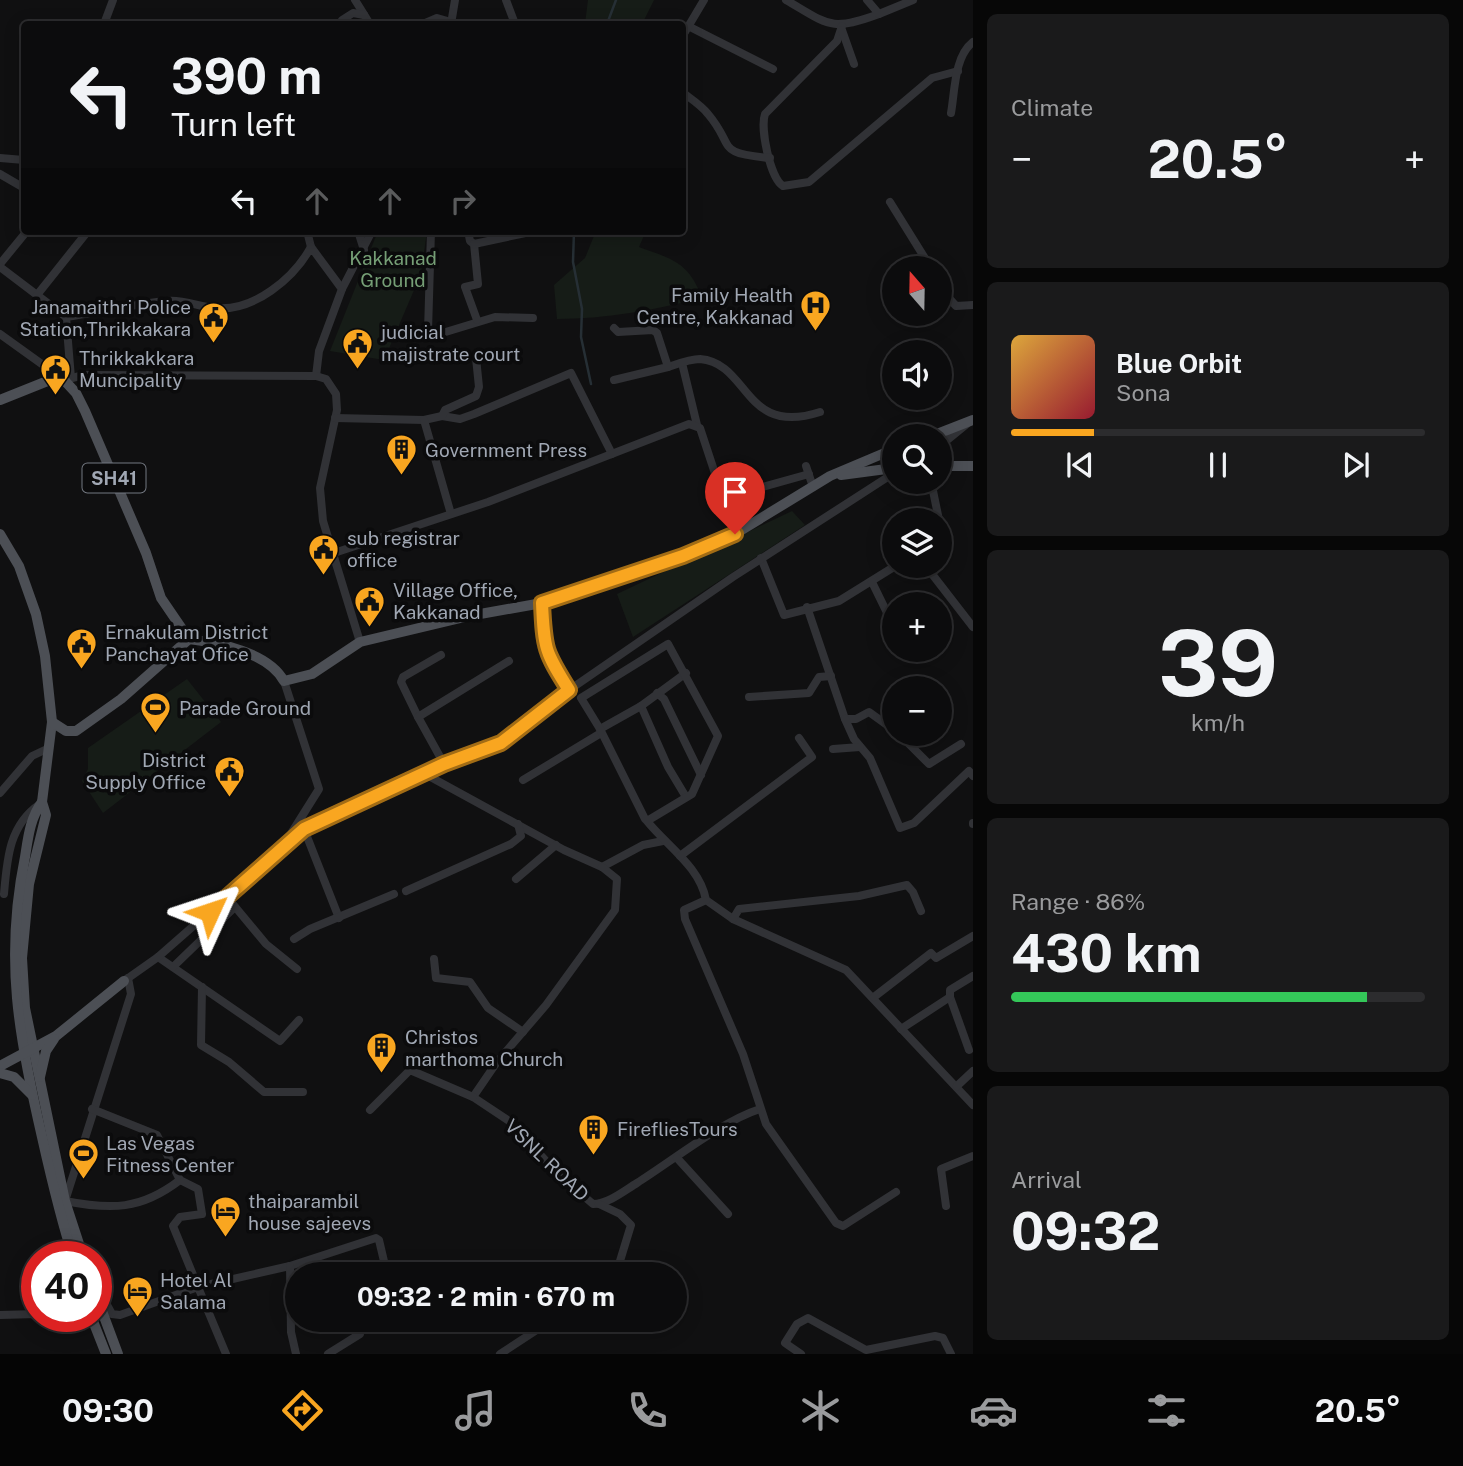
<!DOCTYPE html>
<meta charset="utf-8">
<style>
body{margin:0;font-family:"Public Sans",sans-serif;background:#1a1a1b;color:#f1f3f6;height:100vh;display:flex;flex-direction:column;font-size:26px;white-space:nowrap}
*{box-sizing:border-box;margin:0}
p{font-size:23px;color:#9a9b9d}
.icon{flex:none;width:38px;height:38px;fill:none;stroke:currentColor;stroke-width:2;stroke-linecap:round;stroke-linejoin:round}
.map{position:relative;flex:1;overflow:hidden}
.drawer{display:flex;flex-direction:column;gap:14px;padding:14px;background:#070707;width:490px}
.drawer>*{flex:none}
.banner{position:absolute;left:21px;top:21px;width:665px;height:214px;border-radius:7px;box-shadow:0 4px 18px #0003,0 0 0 2px #2c2c2e;background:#0c0c0d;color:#f1f3f6;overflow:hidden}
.needle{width:46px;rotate:340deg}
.controls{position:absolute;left:882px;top:256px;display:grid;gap:14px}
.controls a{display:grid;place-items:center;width:70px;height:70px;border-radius:50%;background:#0c0c0d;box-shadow:0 4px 18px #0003,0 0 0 2px #2c2c2e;font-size:35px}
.speed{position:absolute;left:21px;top:1241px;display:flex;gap:14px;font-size:35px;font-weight:700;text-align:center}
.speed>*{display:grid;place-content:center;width:91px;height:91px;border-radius:50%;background:#0c0c0d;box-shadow:0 4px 18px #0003,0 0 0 2px #2c2c2e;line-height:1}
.speed .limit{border:10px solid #d22;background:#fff;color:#111}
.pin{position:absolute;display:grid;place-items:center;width:60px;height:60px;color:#fff;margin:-72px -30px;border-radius:50% 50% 50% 0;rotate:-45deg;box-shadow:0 0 7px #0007}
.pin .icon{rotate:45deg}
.me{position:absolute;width:77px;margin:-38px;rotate:48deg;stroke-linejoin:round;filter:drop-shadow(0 0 5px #0008)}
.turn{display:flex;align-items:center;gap:24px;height:147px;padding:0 35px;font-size:32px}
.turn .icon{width:91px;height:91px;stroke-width:2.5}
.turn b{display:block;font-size:49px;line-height:60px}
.lanes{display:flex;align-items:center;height:66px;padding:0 35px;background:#0003;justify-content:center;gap:35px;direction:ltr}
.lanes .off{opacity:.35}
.big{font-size:52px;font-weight:700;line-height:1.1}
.drawer .widget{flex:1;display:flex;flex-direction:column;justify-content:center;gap:10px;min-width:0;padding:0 24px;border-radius:10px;background:#1a1a1b}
.drawer .dial{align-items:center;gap:0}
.dial b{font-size:91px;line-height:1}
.song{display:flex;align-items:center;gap:21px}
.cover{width:84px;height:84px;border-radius:10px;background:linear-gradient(135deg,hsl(40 70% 55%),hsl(350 70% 35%))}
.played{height:7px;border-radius:4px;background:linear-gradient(90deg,#f9a620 20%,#2c2c2e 20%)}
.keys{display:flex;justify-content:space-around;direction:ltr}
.heat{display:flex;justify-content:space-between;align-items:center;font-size:38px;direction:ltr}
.charge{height:10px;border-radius:5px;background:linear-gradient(90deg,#34c759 86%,#2c2c2e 0)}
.trip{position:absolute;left:285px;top:1262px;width:402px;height:70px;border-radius:35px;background:#0c0c0d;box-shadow:0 4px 18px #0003,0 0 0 2px #2c2c2e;font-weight:700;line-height:70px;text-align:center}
.dock{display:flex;height:112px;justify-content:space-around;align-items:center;background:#050505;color:#9a9b9d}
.dock .icon{width:49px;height:49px}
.dock .current{color:#f9a620}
.dock b{font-size:32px;color:#f1f3f6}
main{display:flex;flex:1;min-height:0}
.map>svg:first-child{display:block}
.green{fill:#161c17}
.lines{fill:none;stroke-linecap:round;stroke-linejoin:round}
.stream{stroke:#262f35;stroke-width:2.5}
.minor{stroke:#313236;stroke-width:8}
.major{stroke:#4c4f55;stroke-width:10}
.route-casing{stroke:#a26c15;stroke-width:18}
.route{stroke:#f9a620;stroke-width:12}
.labels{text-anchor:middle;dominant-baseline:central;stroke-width:7;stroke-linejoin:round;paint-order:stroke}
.shield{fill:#0b0b0c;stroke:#737881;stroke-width:2}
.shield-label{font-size:18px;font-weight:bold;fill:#a0a7b3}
.park-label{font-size:19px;fill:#769f76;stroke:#0b0b0c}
.poi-label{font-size:19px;fill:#a0a7b3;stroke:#0b0b0c;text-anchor:start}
.street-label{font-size:19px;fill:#a0a7b3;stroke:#0b0b0c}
</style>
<main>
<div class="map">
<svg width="973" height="1354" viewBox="0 0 973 1354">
<rect width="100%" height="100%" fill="#101011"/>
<g class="green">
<polygon points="588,0 654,0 642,24 585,24"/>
<polygon points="378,231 427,231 421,274 384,360 330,351"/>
<path d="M596,231H646L639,247C672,259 689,262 702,298C655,310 605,319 557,319L554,285L585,258Z"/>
<polygon points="792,511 805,525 633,637 617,594"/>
<polygon points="187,679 221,722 103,813 82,781 88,769 88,748"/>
</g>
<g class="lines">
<g class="stream">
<polyline points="607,24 616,0"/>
<polyline points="574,231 573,262 582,309 581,337 591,384"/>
</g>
<g class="minor">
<polyline points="355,0 370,24"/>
<polyline points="506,0 515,24"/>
<path d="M786,0C829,25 830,32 879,14"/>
<polyline points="867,0 879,14 913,0"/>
<polyline points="104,24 113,0"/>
<polyline points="340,24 342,20 353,13 364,15"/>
<polyline points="423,24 437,18 451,22"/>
<polyline points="451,24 455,0"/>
<path d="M842,26L837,41L765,114C760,128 770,178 783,186L809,182L932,78L958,71"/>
<polyline points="690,27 773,69"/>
<polyline points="842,30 854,64"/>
<polyline points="682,37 704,0"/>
<path d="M682,92C691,99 701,105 708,114C736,147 714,153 770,158"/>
<path d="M951,113C955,91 954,57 973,42"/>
<polyline points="0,158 24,160"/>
<polyline points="0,174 24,188"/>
<polyline points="890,202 931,268"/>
<polyline points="307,231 311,247"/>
<polyline points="358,231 364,250"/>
<polyline points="431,231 428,331 439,334 495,317 533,318"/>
<polyline points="468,231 470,241 474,244 478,284 465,287 477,320"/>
<polyline points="474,244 535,231"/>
<polyline points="0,264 27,231"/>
<path d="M0,267L66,317C99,312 134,304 167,301C183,299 200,307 215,308C254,312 294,278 311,247L342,289L319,351L316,376"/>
<polyline points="940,288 956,306 973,305"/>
<polyline points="342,289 372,231"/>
<polyline points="37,295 88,231"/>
<polyline points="66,317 71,378"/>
<polyline points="0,334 64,380 84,375 316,376 326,379 336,394 337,410 320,488 323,521 360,642"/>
<polyline points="682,363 697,425"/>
<path d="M668,367C677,364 690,359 700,359C750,363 743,437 820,412"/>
<polyline points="614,380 668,367 657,333 653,330 618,332 614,328"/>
<polyline points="442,416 460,419 474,414 571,373 612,454"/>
<polyline points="335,418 424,420 442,416 445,410 476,396 479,387 476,358"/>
<polyline points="424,420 451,514"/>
<polyline points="940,446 967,424"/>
<polyline points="806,466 813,487"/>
<polyline points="931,481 939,520"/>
<polyline points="745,487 759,488 809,474"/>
<polyline points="940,522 946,548 940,551"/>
<polyline points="334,553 488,502 689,424 700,428 735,534"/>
<polyline points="761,558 784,615 839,601 897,565"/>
<polyline points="925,565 973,627"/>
<polyline points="872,582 894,627"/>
<path d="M542,603C545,649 545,651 569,690"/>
<polyline points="807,607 845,719 856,719 869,712 894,730"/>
<polyline points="284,681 319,789 287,840"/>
<polyline points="657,693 664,699 701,775"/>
<polyline points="749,697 809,693 819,677 831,676"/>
<polyline points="641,706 668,767 686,797"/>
<polyline points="418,717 401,682 403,677 441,655"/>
<polyline points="845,719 854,739 870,758 900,828 914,823 969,771 973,776"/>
<polyline points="600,729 641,706 686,673"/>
<polyline points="898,733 929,764 961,744"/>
<polyline points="833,749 860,747"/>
<polyline points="444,764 418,717 509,661"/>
<polyline points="425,774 564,850 602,867 643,845 663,841"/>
<polyline points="523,780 601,733"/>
<polyline points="0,793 32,756 49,748"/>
<path d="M647,821L692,794L718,736L668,644L581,698L600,729L645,819L647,821C667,846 700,867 706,900L733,919L846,970L973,1105"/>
<polyline points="973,823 973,824"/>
<polyline points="304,829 339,918"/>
<polyline points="680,856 812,757 799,738"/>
<path d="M602,867L617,879L615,910L546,1005L497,1062L473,1097L509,1121L559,1175L593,1204C608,1204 624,1191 637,1183C672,1161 722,1121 760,1109"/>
<polyline points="516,879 556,845"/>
<polyline points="406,891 511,844 521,836 518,824"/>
<path d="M4,894C7,859 9,825 40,804"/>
<polyline points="227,897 266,944 297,969"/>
<polyline points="706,900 684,910 685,919 743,1054 766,1124 836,1223 843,1226 896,1192"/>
<polyline points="733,919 739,909 859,896 907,885 913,892 921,911"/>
<polyline points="294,939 310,929 394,894"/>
<polyline points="158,957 280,1041 299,1020"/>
<polyline points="434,959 436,978 470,982 488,1008 523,1032"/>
<polyline points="173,967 235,907"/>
<path d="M128,978L131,994L65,1201C111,1210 141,1210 180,1180"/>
<polyline points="124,981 158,957 304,829 444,764 501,743 575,686 733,577 894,473"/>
<polyline points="202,987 201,1045 229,1062 264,1092 303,1092"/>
<polyline points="874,997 931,953 936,958 973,936"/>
<polyline points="950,997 969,1050"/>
<polyline points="901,1029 950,997 950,990 973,976"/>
<polyline points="957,1086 973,1071"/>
<polyline points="92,1109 157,1135 180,1180 198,1189 202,1214 180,1217 173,1226 198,1287 290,1266 376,1238 379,1240 387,1274"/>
<polyline points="370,1110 410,1070 473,1097"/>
<polyline points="677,1158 728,1214"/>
<polyline points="599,1204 620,1214 631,1225 616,1274"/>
<polyline points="946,1206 941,1169 973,1156"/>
<polyline points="290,1266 291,1332 296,1354"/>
<polyline points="96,1285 112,1314 120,1315 198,1287 226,1354"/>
<polyline points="0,1315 37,1314"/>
<polyline points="328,1354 360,1334 357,1320"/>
<polyline points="500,1354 552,1320"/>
<polyline points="801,1354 785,1343 797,1324 808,1318 866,1350 935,1336 943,1338 951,1354"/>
</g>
<g class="major">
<path d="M0,400L50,380H64L76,393L85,411L146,553L161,598L189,639C219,643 268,652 284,681L312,674L360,642L469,616L542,603L683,557L735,534L830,476L894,449"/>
<polyline points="932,436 973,420"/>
<polyline points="940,466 973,466"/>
<polyline points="841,475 894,468"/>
<polyline points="0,534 19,566 36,614 45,656 52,722 42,802 46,815 29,884 22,958 25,1008 65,1201 83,1256"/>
<polyline points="52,722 66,731 76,731 121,699 189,639"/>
<path d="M42,802C30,818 28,838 25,857C4,959 19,1038 42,1137C51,1177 60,1217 73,1256"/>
<polyline points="0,1066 56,1036 124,981"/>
<polyline points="0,1073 14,1077 32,1095"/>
<polyline points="40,1077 46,1051 54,1039"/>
<polyline points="96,1295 118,1354"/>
<polyline points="91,1316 106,1354"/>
</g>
</g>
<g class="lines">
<defs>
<path id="route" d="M210,912L304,829L444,764L501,743L569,690C545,652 544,649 542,603L683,556L735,534"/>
</defs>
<use href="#route" class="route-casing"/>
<use href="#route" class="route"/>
</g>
<defs>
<symbol id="hospital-pin" viewBox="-11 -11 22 30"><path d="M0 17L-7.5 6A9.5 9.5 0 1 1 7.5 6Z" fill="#f9a620" stroke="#0b0b0c"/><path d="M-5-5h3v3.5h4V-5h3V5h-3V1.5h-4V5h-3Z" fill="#111"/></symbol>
<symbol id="civic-pin" viewBox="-11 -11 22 30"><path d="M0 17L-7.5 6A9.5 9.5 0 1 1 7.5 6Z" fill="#f9a620" stroke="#0b0b0c"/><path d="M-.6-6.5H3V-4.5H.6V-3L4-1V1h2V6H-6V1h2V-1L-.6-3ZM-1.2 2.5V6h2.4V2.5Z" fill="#111"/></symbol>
<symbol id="building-pin" viewBox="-11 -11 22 30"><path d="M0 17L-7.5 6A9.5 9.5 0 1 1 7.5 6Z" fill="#f9a620" stroke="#0b0b0c"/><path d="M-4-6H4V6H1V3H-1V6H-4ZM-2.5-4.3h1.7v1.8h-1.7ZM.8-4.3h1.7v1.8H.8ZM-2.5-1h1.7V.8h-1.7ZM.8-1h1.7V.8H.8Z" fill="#111"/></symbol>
<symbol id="stadium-pin" viewBox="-11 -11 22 30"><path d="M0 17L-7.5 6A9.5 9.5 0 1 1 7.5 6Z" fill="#f9a620" stroke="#0b0b0c"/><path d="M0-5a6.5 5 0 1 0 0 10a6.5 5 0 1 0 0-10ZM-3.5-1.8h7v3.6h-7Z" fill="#111"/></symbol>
<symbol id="hotel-pin" viewBox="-11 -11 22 30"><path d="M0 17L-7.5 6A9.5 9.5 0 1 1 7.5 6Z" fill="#f9a620" stroke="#0b0b0c"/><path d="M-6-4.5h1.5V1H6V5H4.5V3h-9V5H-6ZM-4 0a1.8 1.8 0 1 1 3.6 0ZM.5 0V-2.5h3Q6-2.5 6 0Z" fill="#111"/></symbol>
</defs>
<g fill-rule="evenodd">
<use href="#hospital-pin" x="798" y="288" width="35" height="47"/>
<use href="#civic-pin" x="196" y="300" width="35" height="47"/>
<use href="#civic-pin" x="340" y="326" width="35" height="47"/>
<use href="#civic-pin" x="38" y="352" width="35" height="47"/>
<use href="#building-pin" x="384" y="432" width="35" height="47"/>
<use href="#civic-pin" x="306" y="532" width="35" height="47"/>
<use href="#civic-pin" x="352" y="584" width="35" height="47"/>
<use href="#civic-pin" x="64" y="626" width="35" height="47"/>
<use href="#stadium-pin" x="138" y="690" width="35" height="47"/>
<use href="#civic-pin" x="212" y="754" width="35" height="47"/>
<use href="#building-pin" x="364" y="1030" width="35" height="47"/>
<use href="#building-pin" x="576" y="1112" width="35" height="47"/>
<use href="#stadium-pin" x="66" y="1136" width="35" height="47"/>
<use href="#hotel-pin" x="208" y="1194" width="35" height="47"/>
<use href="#hotel-pin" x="120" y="1274" width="35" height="47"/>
</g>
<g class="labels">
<rect class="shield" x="82.5" y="463.5" width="63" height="29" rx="5"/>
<g class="shield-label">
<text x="114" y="478">SH41</text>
</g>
<g class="park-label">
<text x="393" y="258">Kakkanad<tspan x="393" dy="22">Ground</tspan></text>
</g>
<g class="poi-label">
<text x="793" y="295" text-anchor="end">Family Health<tspan x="793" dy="22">Centre, Kakkanad</tspan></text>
<text x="191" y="307" text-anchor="end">Janamaithri Police<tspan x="191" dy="22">Station,Thrikkakara</tspan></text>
<text x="381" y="332">judicial<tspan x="381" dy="22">majistrate court</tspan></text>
<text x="79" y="358">Thrikkakkara<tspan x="79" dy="22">Muncipality</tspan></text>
<text x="425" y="450">Government Press</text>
<text x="347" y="538">sub registrar<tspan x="347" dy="22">office</tspan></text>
<text x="393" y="590">Village Office,<tspan x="393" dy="22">Kakkanad</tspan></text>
<text x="105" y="632">Ernakulam District<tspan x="105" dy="22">Panchayat Ofice</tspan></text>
<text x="179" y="708">Parade Ground</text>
<text x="206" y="760" text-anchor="end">District<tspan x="206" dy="22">Supply Office</tspan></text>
<text x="405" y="1037">Christos<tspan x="405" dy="22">marthoma Church</tspan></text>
<text x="617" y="1129">FirefliesTours</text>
<text x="106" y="1143">Las Vegas<tspan x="106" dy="22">Fitness Center</tspan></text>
<text x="248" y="1201">thaiparambil<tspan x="248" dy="22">house sajeevs</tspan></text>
<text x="160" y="1280">Hotel Al<tspan x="160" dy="22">Salama</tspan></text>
</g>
<g class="street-label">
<text transform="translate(547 1160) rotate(44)">VSNL ROAD</text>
</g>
</g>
</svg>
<div class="controls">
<a><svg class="needle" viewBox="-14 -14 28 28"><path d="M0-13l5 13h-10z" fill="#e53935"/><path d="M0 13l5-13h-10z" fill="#9a9b9d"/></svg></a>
<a><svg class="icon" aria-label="sound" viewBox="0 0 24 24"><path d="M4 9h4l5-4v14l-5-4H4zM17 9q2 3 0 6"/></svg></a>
<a><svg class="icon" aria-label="search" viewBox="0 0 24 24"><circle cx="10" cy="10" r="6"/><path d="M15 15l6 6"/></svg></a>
<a><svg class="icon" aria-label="layers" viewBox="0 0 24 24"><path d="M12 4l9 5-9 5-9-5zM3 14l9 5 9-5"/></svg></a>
<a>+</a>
<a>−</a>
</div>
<div class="speed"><div class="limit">40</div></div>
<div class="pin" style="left:735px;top:534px;background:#d93025"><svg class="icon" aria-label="arrive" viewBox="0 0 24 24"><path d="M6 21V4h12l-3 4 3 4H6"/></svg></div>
<svg class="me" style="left:210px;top:912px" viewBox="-20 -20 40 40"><path d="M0-17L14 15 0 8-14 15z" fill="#f9a620" stroke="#fff" stroke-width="4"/></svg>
<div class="trip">09:32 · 2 min · 670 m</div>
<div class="banner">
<div class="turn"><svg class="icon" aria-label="left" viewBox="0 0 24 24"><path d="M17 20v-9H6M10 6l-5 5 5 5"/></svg><div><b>390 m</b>Turn left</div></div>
<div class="lanes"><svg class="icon" aria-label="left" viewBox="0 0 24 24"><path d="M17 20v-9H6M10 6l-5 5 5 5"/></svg><svg class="icon off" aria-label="ahead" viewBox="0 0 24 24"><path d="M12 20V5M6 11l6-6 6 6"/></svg><svg class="icon off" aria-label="ahead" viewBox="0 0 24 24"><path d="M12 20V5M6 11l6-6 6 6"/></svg><svg class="icon off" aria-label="right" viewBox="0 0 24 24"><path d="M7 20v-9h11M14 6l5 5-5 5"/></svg></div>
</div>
</div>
<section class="drawer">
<div class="widget"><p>Climate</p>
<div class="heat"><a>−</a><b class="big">20.5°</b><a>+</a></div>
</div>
<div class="widget">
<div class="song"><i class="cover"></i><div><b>Blue Orbit</b><p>Sona</p></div></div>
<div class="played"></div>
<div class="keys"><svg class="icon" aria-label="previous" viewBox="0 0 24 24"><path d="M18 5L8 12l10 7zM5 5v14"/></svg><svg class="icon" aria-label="pause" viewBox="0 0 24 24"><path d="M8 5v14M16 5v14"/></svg><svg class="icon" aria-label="next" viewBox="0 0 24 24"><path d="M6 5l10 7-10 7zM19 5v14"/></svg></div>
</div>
<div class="widget dial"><b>39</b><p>km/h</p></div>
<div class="widget"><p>Range · 86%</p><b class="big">430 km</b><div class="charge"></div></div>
<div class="widget"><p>Arrival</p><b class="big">09:32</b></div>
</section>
</main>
<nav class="dock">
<b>09:30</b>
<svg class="icon current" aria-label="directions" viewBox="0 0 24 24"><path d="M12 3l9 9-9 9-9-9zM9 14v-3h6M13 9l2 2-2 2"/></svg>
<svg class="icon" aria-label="music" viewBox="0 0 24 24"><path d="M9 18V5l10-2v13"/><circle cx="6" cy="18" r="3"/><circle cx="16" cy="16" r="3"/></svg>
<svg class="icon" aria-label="phone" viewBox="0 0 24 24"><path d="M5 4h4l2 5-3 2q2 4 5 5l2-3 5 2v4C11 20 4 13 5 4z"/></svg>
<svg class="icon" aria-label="climate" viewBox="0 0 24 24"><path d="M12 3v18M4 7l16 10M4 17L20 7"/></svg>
<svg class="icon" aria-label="car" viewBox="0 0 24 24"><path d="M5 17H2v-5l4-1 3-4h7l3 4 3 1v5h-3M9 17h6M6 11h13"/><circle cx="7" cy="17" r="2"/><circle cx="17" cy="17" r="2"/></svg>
<svg class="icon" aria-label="filters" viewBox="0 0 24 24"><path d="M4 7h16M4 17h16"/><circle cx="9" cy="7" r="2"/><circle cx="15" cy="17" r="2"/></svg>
<b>20.5°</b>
</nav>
